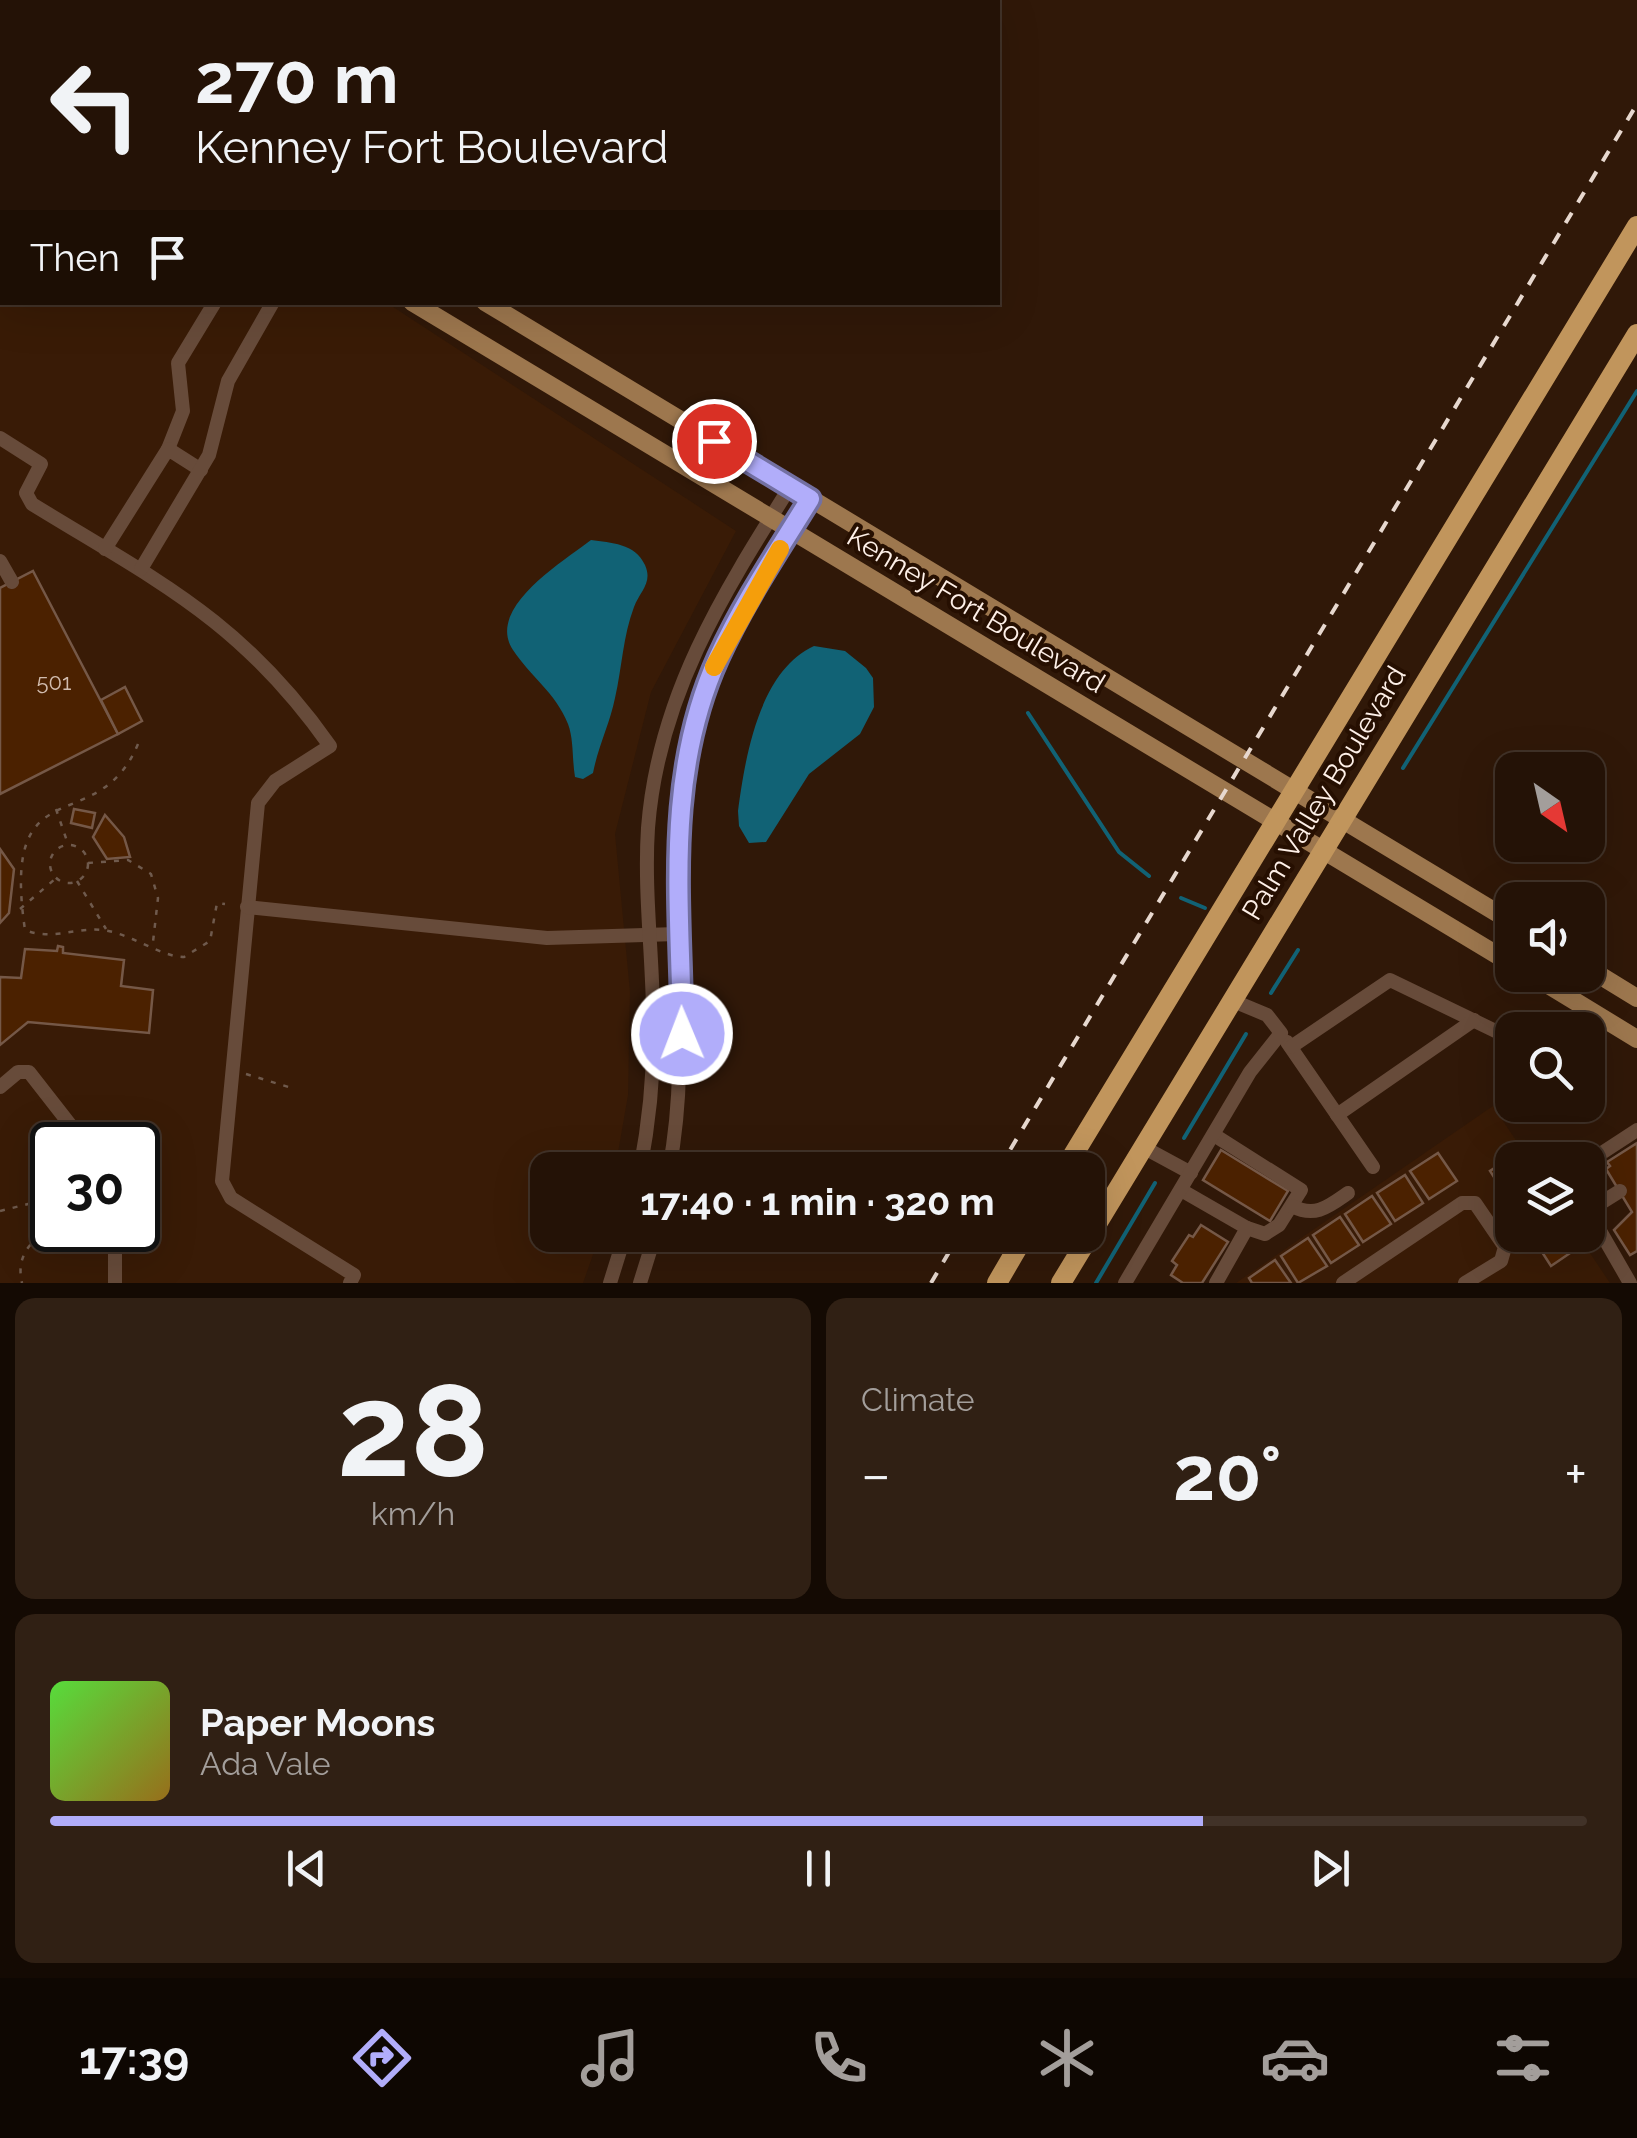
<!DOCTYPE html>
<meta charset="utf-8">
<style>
body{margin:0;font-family:Raleway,sans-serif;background:#302014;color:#f1f3f6;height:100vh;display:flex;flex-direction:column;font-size:38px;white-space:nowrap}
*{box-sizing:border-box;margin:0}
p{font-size:32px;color:#a39e9b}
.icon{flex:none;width:55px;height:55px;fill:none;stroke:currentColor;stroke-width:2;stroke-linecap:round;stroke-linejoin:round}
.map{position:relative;height:1283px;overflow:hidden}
.drawer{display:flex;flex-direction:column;gap:15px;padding:15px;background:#140a03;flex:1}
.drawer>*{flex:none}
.banner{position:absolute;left:0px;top:0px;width:1000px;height:305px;box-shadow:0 10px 40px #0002,0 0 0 2px #413228;background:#241206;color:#f1f3f6;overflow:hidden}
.needle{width:65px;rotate:146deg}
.fabs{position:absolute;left:1495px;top:752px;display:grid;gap:20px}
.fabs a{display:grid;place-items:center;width:110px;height:110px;border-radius:20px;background:#241206;box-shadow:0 10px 40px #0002,0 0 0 2px #413228;font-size:50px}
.speed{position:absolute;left:30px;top:1122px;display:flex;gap:20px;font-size:50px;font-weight:700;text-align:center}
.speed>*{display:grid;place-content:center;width:130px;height:130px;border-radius:50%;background:#241206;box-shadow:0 10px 40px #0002,0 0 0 2px #413228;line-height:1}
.speed .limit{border:5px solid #111;border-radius:15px;background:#fff;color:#111}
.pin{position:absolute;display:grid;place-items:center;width:85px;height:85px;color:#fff;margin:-42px;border:5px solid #fff;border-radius:50%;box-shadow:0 2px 10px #0007}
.me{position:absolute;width:110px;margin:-55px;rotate:359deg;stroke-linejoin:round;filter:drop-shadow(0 0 8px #0008)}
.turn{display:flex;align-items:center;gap:35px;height:210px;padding:0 30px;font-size:45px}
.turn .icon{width:130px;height:130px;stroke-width:2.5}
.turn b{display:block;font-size:70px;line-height:85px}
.then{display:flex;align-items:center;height:95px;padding:0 30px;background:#0003;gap:20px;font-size:38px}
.big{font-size:75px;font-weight:700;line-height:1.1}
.drawer .card{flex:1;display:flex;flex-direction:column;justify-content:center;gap:15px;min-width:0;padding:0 35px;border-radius:20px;background:#302014}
.drawer .dial{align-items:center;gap:0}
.dial b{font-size:130px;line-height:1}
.song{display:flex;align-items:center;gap:30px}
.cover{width:120px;height:120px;border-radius:15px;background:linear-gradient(135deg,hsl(110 70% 55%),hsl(40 70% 35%))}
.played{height:10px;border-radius:5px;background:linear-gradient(90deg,#b1adfa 75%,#413228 75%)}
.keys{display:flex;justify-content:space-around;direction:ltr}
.heat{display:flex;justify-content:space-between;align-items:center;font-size:55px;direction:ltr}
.drawer .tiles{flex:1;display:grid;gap:15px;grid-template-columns:1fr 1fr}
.card:last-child{grid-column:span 2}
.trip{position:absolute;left:530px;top:1152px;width:575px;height:100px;border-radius:20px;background:#241206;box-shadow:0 10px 40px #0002,0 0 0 2px #413228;font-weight:700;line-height:100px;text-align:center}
.menu{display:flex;height:160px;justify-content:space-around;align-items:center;background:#0e0702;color:#a39e9b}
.menu .icon{width:70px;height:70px}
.menu .active{color:#b1adfa}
.menu b{font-size:45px;color:#f1f3f6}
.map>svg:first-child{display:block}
.built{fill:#391b06;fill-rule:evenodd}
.water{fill:#116275}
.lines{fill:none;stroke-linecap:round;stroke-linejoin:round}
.stream{stroke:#116275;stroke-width:4}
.building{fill:#4b2100;stroke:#755847;stroke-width:2.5}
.path{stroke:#6f5a4d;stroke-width:2.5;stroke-dasharray:5 8;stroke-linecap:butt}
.minor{stroke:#674b3a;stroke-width:14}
.major{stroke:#9d774e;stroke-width:18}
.highway{stroke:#c1955c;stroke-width:20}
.rail{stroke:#e7d8cf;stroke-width:4;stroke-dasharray:12 12;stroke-linecap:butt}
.route-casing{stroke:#7370a2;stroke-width:25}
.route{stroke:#b1adfa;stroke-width:18}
.slow{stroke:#f59e0b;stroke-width:18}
.labels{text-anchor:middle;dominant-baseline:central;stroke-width:8;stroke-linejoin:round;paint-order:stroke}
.number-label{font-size:22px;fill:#d1bcae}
.street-label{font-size:28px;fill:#fef0e8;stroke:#260f01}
</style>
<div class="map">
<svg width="1637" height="1283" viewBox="0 0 1637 1283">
<rect width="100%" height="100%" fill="#301808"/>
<g class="built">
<path d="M0,63L2,302L387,303L736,531L651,692L615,834L630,992L628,1095L615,1170H548V1235H600L583,1283H0ZM52,1145H138V1230H52Z"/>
<polygon points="1493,1106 1529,1160 1512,1160 1512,1235 1578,1235 1610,1283 1236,1283"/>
</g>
<g class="water">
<path d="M591,540C611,543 635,543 645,565C653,583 640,591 634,607C623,636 622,667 615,698C610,723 598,747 593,773L583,779L575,777C572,760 574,740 568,724C556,693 530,676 513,650C485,608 564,561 591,540Z"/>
<path d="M814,646L845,651L866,668L873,678L874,707L860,734L809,774L766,842L749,843L739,826L738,811C745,758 759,671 814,646Z"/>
</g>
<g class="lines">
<g class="stream">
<polyline points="1028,713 1119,852 1149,876"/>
<polyline points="1403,768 1637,391"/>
<polyline points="1181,898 1205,908"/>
<polyline points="1271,993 1298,950"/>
<polyline points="1184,1138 1246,1034"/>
<polyline points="1096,1283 1155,1183"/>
</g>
</g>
<g class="building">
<polygon points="33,571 118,734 0,794 0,588"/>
<polygon points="125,687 142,721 118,734 101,700"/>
<polygon points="74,809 95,813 92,828 71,823"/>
<polygon points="105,815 124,837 130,857 107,859 93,837"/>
<polygon points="0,849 14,869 9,913 0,923"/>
<polygon points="58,946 63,947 63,953 124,960 121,986 153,990 149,1033 28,1022 0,1045 0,977 21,978 25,949 57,951"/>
<polygon points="1637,1143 1637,1251 1630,1255 1614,1230 1632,1212 1606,1169 1610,1166 1607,1162"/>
<polygon points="1221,1150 1288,1191 1270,1221 1203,1180"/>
<polygon points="1438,1153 1457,1181 1429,1199 1410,1171"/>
<polygon points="1518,1153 1523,1160 1512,1160 1512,1196 1508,1199 1490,1171"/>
<polygon points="1405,1175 1423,1203 1395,1221 1377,1193"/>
<polygon points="1372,1196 1391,1224 1363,1242 1345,1214"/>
<polygon points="1340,1217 1359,1245 1331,1263 1313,1235"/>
<polygon points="1201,1225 1228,1242 1202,1283 1183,1283 1171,1275 1177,1265 1172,1261 1189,1235 1193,1237"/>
<polygon points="1537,1235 1571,1235 1579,1247 1551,1266 1533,1238"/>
<polygon points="1308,1238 1327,1266 1298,1283 1281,1256"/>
<polygon points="1275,1260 1291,1283 1252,1283 1249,1278"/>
</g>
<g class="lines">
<g class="path">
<path d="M138,744C97,842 0,762 25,930C51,941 76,927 103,930C132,934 161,957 184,957L210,941L217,903L225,904"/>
<polyline points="56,809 68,844"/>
<circle cx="69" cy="864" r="19"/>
<polyline points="88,863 128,860 151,874 158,898 153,942"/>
<polyline points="77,881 106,929"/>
<polyline points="20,909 55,879"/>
<polyline points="246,1074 295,1089"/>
<path d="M0,1211L36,1202L48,1211C48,1239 13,1244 22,1283"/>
</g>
<g class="minor">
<polyline points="0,159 2,155"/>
<polyline points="0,259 2,255"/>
<path d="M0,438L41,464L26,493L32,504C159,582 241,620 330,746L275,781L258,803L222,1181L231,1198L354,1275L350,1283"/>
<polyline points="168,449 183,411 178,363 215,302"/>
<polyline points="105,549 168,449 201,470"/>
<polyline points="0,561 12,582"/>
<polyline points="141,569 209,455 228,381 273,302"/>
<polyline points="247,907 547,938 677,934"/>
<polyline points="1287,1042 1373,1167"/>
<polyline points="1291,1047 1390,980 1512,1039"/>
<polyline points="0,1087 18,1072 29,1072 86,1145"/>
<polyline points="1337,1115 1474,1020"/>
<polyline points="1214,1135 1301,1190 1279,1225 1265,1234 1247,1228"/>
<polyline points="1143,1147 1191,1173"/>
<polyline points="1588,1162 1637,1130"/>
<path d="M640,1170C650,1118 655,1064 653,1010C652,950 644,888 648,828C658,697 722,595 790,487"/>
<path d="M669,1170C690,1060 672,966 675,858C681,707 735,623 810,499"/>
<polyline points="1181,1190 1247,1228 1216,1283"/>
<path d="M1292,1206C1315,1218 1328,1207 1348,1193"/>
<polyline points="1588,1210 1630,1283"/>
<polyline points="1588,1211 1620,1191"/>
<polyline points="115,1283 115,1230"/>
<polyline points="610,1283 625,1235"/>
<polyline points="640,1283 655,1235"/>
<polyline points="1125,1283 1250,1072 1281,1033 1267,1015 1231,1000"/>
<polyline points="1343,1283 1462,1203 1475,1203 1505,1247 1501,1261 1465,1283"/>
</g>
<g class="major">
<polyline points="8,0 11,2"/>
<polyline points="0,36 2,38"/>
<polyline points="412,302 1512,964"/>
<polyline points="485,302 1512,922"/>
<polyline points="1588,968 1637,998"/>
<polyline points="1532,975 1637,1039"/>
</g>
<g class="highway">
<polyline points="1064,1170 1637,226"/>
<polyline points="997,1283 1025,1235"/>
<polyline points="1061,1283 1637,334"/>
</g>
<g class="rail">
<polyline points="998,1170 1637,104"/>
<polyline points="931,1283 959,1235"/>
</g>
</g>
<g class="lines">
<defs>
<path id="route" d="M682,1034C681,907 663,779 718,658C743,603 778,551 810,499L714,441"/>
</defs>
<use href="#route" class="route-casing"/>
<use href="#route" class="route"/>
<polyline class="slow" points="714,667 780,549"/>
</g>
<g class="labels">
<g class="number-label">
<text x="54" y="682">501</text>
</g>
<g class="street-label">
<text transform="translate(976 610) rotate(31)">Kenney Fort Boulevard</text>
<text transform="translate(1324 793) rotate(-59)">Palm Valley Boulevard</text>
</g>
</g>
</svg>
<div class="fabs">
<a><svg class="needle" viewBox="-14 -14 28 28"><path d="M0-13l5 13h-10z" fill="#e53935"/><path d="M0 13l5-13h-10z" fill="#a39e9b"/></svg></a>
<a><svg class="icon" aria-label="sound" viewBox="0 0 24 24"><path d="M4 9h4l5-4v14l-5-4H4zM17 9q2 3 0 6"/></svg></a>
<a><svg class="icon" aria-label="search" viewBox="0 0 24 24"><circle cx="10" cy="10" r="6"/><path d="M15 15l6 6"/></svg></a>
<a><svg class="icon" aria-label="layers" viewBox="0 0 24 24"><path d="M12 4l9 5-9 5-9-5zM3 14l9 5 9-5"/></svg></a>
</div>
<div class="speed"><div class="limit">30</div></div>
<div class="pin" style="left:714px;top:441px;background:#d93025"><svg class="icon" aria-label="arrive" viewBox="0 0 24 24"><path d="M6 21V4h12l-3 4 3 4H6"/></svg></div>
<svg class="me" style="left:682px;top:1034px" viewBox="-20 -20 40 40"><circle r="17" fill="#b1adfa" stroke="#fff" stroke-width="3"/><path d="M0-11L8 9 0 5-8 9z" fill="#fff"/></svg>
<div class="trip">17:40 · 1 min · 320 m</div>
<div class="banner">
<div class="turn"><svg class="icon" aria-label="left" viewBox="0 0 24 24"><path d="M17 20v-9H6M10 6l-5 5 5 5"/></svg><div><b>270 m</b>Kenney Fort Boulevard</div></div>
<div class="then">Then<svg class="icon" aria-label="arrive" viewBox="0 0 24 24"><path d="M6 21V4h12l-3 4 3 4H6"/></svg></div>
</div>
</div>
<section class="drawer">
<div class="tiles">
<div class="card dial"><b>28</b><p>km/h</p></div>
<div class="card"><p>Climate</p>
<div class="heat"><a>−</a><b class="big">20°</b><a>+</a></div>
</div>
<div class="card">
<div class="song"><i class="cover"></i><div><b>Paper Moons</b><p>Ada Vale</p></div></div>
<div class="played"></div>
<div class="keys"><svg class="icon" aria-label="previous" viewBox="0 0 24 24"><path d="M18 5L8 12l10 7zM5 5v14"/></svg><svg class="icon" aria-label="pause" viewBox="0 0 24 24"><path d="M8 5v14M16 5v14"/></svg><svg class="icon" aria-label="next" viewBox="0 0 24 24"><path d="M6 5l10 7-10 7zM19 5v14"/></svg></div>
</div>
</div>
</section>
<nav class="menu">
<b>17:39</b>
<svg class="icon active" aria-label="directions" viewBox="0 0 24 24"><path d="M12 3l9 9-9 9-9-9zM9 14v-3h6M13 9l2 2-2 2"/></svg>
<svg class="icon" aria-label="music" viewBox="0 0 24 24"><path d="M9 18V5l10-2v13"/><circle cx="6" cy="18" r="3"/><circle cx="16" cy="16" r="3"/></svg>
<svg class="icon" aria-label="phone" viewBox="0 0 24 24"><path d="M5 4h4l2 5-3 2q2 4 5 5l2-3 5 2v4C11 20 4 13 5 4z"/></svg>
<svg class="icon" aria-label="climate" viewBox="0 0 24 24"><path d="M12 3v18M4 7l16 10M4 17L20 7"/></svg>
<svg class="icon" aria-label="car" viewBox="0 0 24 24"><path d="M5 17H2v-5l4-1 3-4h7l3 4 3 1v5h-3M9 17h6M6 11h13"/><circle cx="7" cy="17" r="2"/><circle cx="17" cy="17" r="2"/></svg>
<svg class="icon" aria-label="filters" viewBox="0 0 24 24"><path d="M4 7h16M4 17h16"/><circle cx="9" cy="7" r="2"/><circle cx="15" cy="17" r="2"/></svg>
</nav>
